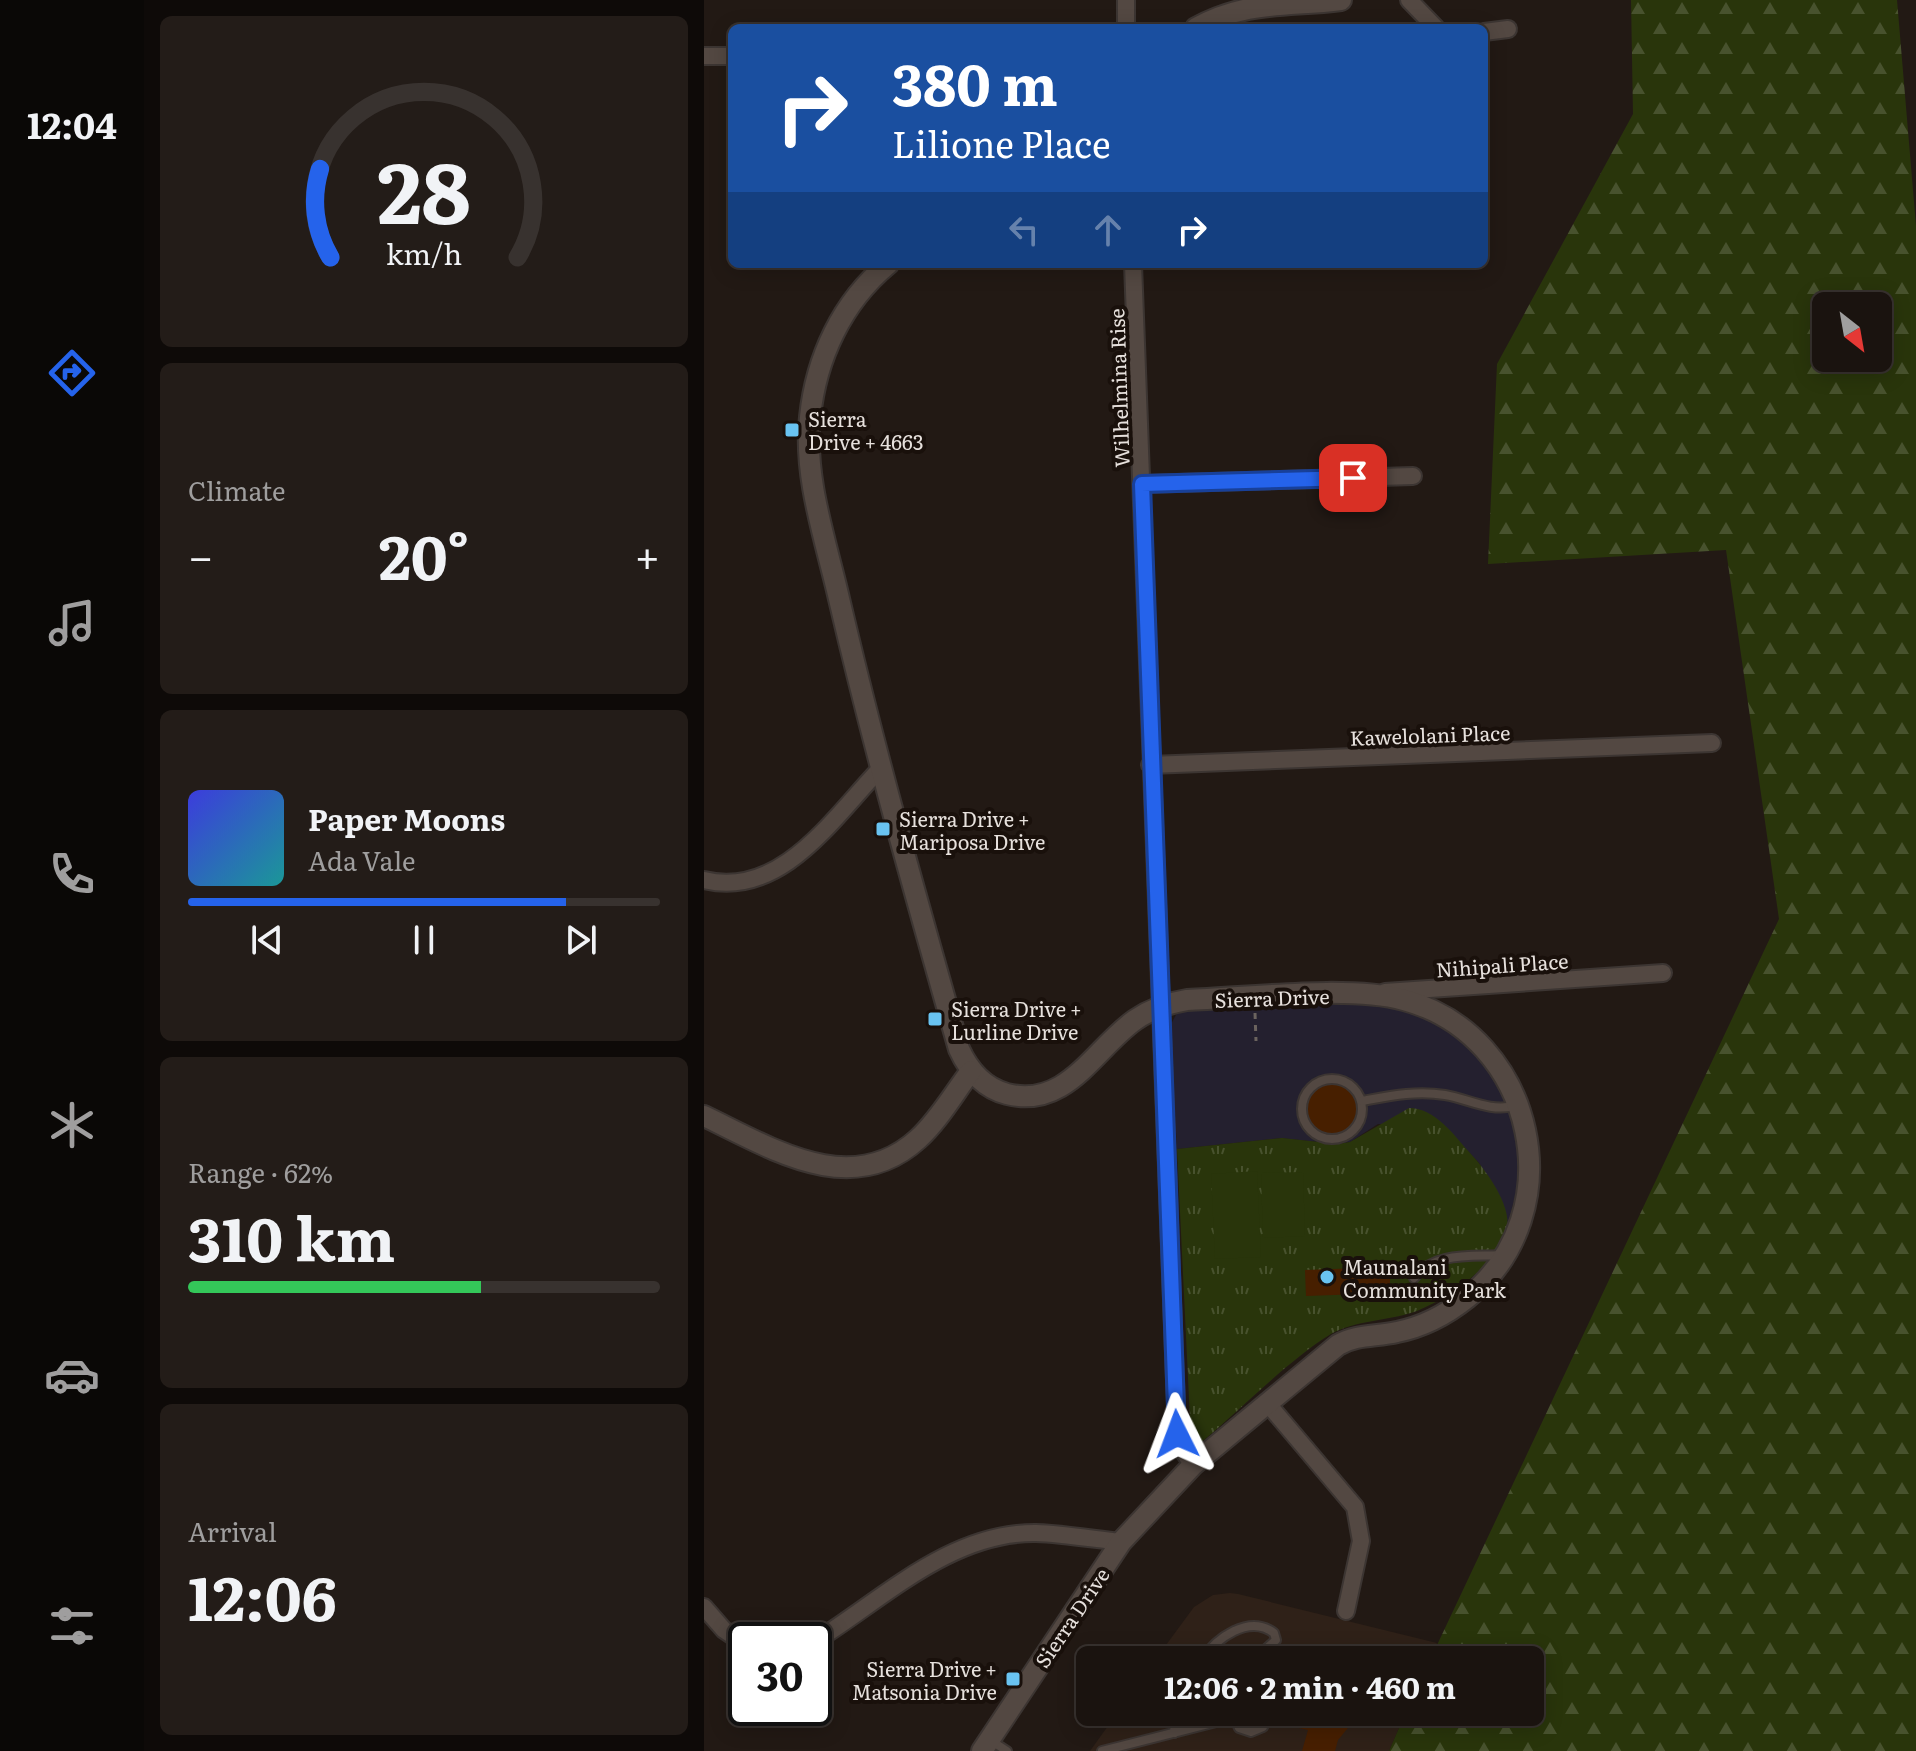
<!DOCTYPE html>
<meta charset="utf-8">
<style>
body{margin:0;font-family:Literata,serif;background:#231c18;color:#f1f3f6;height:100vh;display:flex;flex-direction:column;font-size:30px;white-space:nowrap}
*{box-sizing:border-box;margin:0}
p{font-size:26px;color:#9f9e9e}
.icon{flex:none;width:44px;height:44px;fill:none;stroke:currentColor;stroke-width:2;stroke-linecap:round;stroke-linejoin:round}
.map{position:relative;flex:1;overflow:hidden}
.sheet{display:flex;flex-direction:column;gap:16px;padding:16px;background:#0e0a08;width:560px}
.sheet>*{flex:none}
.banner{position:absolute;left:24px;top:24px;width:760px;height:244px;border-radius:12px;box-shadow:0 4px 20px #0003,0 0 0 2px #38322f;background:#1a4fa0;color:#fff;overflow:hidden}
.needle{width:52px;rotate:149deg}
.controls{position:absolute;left:1108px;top:292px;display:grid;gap:16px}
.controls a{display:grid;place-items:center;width:80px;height:80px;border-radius:12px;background:#1a130f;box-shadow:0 4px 20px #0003,0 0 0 2px #38322f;font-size:40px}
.speed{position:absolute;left:24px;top:1622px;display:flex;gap:16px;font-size:40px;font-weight:700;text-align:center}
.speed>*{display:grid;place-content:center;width:104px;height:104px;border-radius:50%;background:#1a130f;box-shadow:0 4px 20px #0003,0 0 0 2px #38322f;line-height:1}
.speed .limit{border:4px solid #111;border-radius:12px;background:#fff;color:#111}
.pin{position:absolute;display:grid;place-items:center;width:68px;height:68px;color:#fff;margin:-34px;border-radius:16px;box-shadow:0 4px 12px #0006}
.me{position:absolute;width:88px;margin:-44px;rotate:357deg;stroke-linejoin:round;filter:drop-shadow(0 0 6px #0008)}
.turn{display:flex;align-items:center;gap:28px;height:168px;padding:0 32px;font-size:36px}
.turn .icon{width:104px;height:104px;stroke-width:2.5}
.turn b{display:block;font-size:56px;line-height:68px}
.lanes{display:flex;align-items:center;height:76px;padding:0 32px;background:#0003;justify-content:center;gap:40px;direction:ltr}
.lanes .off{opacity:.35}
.big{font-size:60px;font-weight:700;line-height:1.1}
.sheet .widget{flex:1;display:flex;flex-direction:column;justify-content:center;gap:12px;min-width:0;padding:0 28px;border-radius:12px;background:#231c18}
.sheet .dial{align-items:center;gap:0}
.dial svg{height:208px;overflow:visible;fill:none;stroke:#38322f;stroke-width:7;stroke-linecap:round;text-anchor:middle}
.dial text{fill:#f1f3f6;stroke:none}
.song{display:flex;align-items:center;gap:24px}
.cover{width:96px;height:96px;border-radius:12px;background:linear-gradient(135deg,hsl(240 70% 55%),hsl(180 70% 35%))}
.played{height:8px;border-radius:4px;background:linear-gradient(90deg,#2563eb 80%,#38322f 80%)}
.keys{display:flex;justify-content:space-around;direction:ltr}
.heat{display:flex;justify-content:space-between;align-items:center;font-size:44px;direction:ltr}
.charge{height:12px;border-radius:6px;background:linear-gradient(90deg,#34c759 62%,#38322f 0)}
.trip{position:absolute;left:372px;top:1646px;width:468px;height:80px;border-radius:12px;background:#1a130f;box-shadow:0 4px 20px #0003,0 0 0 2px #38322f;font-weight:700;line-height:80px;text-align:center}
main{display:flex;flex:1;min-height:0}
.dock{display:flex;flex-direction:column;width:144px;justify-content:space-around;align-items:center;background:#0a0806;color:#9f9e9e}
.dock .icon{width:56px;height:56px}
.dock .active{color:#2563eb}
.dock b{font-size:36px;color:#f1f3f6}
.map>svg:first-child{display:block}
.built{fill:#2f2118}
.industrial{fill:#24202f}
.forest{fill:url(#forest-firs);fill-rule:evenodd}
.park{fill:url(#park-tufts)}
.pitch{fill:#29350b}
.building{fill:#471f00}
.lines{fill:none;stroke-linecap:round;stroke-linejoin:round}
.service-casing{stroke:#3c3532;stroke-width:12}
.minor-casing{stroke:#3c3532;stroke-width:20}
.tertiary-casing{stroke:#3c3532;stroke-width:24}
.path{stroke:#6b635e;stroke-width:3;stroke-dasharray:6 6;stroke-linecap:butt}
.service{stroke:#534842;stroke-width:8}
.minor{stroke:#534842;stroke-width:16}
.tertiary{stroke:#534842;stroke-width:20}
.route-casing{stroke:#184099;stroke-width:20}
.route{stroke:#2563eb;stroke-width:14}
.poi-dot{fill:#69c3f1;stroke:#19100b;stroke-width:3}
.labels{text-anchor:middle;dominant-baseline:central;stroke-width:8;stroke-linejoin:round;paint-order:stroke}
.street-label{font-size:20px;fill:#e7e1dd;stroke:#19100b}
.poi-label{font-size:20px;fill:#e7e1dd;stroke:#19100b;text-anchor:start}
</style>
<main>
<nav class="dock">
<b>12:04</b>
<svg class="icon active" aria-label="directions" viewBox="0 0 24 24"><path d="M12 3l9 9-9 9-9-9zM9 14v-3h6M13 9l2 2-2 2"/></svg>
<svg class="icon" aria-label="music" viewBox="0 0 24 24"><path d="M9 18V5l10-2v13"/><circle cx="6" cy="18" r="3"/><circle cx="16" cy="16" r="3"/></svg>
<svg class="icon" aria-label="phone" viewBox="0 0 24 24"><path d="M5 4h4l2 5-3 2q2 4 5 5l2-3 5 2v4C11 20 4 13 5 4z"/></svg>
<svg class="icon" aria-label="climate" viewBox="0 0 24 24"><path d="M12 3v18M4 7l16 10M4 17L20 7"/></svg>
<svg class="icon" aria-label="car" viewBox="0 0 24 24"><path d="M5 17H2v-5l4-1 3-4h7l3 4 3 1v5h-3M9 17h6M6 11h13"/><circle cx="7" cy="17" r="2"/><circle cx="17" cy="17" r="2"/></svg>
<svg class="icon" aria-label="filters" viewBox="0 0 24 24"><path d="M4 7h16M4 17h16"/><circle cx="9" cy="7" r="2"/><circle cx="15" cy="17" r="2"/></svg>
</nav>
<section class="sheet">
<div class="widget dial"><svg viewBox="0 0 100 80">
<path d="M14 69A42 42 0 1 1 86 69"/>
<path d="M14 69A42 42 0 0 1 10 35" stroke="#2563eb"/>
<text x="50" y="56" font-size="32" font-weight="700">28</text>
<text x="50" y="72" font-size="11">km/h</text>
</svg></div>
<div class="widget"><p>Climate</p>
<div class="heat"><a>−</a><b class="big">20°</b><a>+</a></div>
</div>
<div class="widget">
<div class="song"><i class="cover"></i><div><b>Paper Moons</b><p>Ada Vale</p></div></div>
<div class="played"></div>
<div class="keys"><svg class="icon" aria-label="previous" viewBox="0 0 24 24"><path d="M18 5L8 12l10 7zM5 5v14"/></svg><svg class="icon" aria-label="pause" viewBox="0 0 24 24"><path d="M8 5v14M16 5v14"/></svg><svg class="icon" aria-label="next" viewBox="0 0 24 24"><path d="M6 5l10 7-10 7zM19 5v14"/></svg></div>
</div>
<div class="widget"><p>Range · 62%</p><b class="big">310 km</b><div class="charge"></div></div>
<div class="widget"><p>Arrival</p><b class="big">12:06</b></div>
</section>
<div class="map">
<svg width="1212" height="1751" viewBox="0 0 1212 1751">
<defs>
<pattern id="forest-firs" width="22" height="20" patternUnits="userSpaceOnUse" patternTransform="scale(2)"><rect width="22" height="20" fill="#29350b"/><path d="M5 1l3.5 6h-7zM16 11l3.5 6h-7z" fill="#48522e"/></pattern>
<pattern id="park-tufts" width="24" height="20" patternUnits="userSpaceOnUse" patternTransform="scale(2)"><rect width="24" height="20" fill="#29350b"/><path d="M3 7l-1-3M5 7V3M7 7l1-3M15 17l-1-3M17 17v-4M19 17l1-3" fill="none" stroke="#48522e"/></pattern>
</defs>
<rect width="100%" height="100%" fill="#221914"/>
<g class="built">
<polygon points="526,1593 534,1594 733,1643 726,1660 451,1660 490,1607 509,1595"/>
<polygon points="414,1712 702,1712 685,1751 386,1751"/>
</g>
<polygon class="industrial" points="658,1004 695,1008 730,1021 760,1041 785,1068 810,1117 817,1173 803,1228 793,1193 775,1163 743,1129 674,1124 646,1142 634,1144 577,1138 473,1149 466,1026 473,1013 482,1009"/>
<path class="forest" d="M927,0H1193L1212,226V1751H685L702,1712H826V1660H726L1075,919L1022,550L784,564L793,364L929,114ZM1122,306H1174V358H1122Z"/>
<path class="park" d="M705,1108C731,1108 750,1135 766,1153C781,1169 808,1205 803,1229C795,1264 741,1301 710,1312C683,1321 652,1320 627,1334C587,1358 537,1409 500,1440L494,1443L487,1440L473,1149L578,1138L634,1144L646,1142Z"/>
<g class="pitch">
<polygon points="553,1171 557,1257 511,1259 507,1174"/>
<polygon points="599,1172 601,1236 559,1238 557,1173"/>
</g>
<g class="building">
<circle cx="628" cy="1109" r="27"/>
<polygon points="686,1267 686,1293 602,1296 601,1270"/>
<polygon points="571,1712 657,1712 634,1740 631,1751 598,1751 604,1730 568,1722"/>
</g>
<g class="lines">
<defs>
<g id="service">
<circle cx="628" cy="1109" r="30"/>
<path d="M658,1101C685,1096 712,1090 741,1095C765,1099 785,1112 810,1106"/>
<path d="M710,1278C731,1251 768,1257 799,1255"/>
<path d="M498,1660C512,1638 545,1614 570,1633L572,1640L555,1655L528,1660"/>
<polyline points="528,1713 535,1728 547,1732 559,1727 564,1712"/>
<polyline points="470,1733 472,1712"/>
<polyline points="286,1740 303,1751"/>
<polyline points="398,1751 528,1718"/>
</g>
<g id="minor">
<polyline points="422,0 422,28"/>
<polyline points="705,0 732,28"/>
<polyline points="780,32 804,29"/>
<polyline points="0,56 28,56"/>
<polyline points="429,264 473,1434 479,1451 489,1465"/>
<polyline points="438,484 709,476"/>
<polyline points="446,765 1008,743"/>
<path d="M0,880C77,899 129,818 175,770"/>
<polyline points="681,992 959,973"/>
<polyline points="564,1404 651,1507 657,1541 642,1611"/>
<polyline points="0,1607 20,1630 42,1645"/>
<path d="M110,1642C178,1600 246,1532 332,1533C360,1534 389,1539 417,1542"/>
</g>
<g id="tertiary">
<path d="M492,28C543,0 583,7 637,0"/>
<path d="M184,264C138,302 112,358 106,417C99,478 123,544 136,603C171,753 213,901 255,1049C265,1071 280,1088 303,1094C363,1109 390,1049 431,1020C447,1009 464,1003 483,1000C543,998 645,985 700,1000C832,1035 870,1213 763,1298C743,1314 718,1327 693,1332C672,1337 653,1334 634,1345L489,1465L417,1542L278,1751"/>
<path d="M0,1116C67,1148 147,1200 214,1139C235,1120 250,1093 267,1071"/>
</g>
</defs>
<use href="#service" class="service-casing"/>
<use href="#minor" class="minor-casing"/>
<use href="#tertiary" class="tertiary-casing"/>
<polyline class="path" points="551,1013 552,1041"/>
<use href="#service" class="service"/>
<use href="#minor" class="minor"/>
<use href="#tertiary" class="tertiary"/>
</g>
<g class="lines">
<defs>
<polyline id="route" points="473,1434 438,484 649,478"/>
</defs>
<use href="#route" class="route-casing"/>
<use href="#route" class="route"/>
</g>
<g class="poi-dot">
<rect x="80" y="422" width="16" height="16" rx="4"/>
<rect x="171" y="821" width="16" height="16" rx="4"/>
<rect x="223" y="1011" width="16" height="16" rx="4"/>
<circle cx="623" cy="1277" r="8"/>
<rect x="301" y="1671" width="16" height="16" rx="4"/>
</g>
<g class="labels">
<g class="street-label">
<text transform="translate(414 388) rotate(-92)">Wilhelmina Rise</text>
<text transform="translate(726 734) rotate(-2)">Kawelolani Place</text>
<text transform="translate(798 964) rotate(-4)">Nihipali Place</text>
<text transform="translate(568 997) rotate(-2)">Sierra Drive</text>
<text transform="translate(367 1617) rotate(-56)">Sierra Drive</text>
</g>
<g class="poi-label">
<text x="104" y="418">Sierra<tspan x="104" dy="23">Drive + 4663</tspan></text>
<text x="195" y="818">Sierra Drive +<tspan x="195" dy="23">Mariposa Drive</tspan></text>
<text x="247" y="1008">Sierra Drive +<tspan x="247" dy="23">Lurline Drive</tspan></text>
<text x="639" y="1266">Maunalani<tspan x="639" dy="23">Community Park</tspan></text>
<text x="293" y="1668" text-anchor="end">Sierra Drive +<tspan x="293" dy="23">Matsonia Drive</tspan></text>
</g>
</g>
</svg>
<div class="controls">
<a><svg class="needle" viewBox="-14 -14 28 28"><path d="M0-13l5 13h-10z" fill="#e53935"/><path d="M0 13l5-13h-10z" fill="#9f9e9e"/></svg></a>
</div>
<div class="speed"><div class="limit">30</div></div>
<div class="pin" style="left:649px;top:478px;background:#d93025"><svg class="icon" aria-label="arrive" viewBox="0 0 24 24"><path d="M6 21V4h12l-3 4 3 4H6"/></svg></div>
<svg class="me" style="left:473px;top:1434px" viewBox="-20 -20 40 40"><path d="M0-17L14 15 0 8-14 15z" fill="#2563eb" stroke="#fff" stroke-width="4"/></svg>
<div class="trip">12:06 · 2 min · 460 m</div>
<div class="banner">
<div class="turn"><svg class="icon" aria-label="right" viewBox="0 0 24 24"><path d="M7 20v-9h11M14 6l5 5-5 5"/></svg><div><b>380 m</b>Lilione Place</div></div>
<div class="lanes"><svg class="icon off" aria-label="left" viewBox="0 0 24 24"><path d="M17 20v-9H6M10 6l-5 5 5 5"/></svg><svg class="icon off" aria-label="ahead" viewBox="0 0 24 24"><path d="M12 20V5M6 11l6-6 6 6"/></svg><svg class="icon" aria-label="right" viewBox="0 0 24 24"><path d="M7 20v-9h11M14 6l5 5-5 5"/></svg></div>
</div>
</div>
</main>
